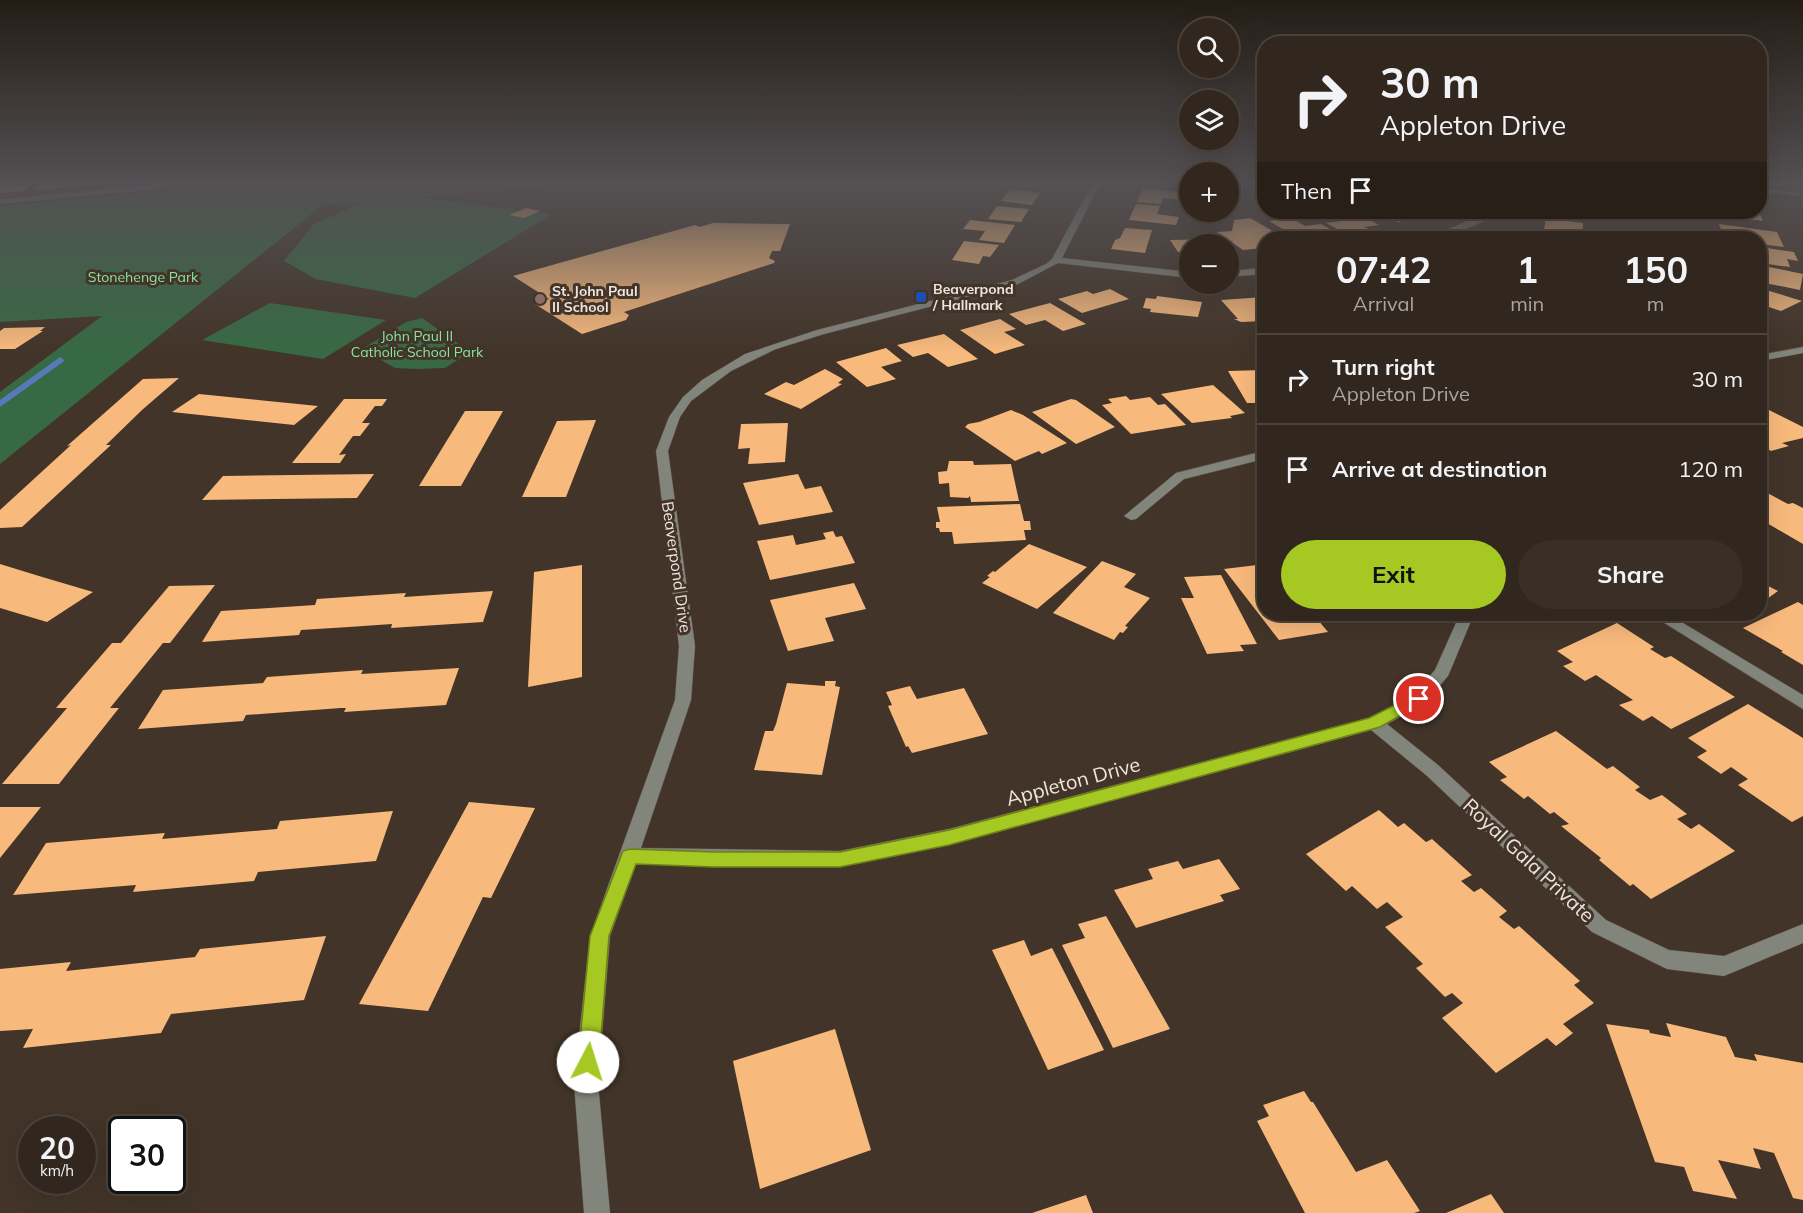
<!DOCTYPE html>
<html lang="en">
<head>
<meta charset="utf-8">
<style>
	:root { --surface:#32271e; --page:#3a2f27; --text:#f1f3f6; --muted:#a8a5a4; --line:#4d443c; --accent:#a6c822 }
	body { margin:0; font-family:Mulish,sans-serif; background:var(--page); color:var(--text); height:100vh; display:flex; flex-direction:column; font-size:22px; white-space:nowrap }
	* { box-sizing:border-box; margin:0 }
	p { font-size:20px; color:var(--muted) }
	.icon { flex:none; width:33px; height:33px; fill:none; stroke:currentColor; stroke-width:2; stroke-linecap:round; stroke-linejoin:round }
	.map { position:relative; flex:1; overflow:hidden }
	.drawer { position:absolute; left:1257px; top:231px; width:510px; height:390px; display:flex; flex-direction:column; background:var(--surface); border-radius:24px; box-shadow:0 6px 24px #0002,0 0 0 2px var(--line) }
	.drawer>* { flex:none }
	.guide { position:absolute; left:1257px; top:36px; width:510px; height:183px; border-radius:24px; box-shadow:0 6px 24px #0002,0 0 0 2px var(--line); background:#32271e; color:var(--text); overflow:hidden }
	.controls { position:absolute; left:1179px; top:18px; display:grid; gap:12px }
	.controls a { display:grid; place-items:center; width:60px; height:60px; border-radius:50%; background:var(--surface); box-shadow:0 6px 24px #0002,0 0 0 2px var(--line); font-size:30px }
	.speed { position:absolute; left:18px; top:1116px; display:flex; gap:12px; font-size:30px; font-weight:700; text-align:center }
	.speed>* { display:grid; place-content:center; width:78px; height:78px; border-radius:50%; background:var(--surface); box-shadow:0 6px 24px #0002,0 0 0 2px var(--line); line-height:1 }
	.speed small { font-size:15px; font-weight:400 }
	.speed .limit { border:3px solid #111; border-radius:9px; background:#fff; color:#111 }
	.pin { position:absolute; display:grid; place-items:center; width:51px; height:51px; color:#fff; margin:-26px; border:3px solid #fff; border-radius:50%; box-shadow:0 2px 6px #0007 }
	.me { position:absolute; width:66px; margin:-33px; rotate:5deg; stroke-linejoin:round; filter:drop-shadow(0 0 4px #0008) }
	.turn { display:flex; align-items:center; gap:21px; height:126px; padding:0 24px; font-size:27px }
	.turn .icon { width:78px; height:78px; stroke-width:2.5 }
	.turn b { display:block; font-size:42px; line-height:51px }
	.then { display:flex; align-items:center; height:57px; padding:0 24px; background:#0003; gap:12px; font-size:22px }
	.eta { display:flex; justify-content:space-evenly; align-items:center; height:102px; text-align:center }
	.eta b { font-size:36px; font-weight:700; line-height:42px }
	.cta { display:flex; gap:12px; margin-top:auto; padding:12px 24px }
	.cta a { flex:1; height:69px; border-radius:36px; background:var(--accent); color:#111; font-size:24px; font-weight:700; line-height:69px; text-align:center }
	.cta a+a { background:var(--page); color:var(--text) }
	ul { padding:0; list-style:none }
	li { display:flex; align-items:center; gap:18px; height:90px; padding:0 24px; border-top:2px solid var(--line) }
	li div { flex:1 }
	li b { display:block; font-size:22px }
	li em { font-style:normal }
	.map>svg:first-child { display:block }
	.green { fill:#376a44 }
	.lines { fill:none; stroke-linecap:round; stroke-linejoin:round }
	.stream { fill:#5879b9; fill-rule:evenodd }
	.building { fill:#f8b97c }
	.minor-casing { stroke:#5e5045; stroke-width:1 }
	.minor { fill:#82857c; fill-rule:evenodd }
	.route { fill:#a6c822; stroke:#6c8216; stroke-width:1.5 }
	.transit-dot { fill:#1a4fb4; stroke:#423428; stroke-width:2 }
	.education-dot { fill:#8d6e63; stroke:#423428; stroke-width:2 }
	.labels { text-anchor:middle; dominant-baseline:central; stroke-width:6; stroke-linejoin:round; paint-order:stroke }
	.far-park-label { font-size:14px; fill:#87e79e; stroke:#423428 }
	.far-poi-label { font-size:14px; font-weight:bold; fill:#eee5dd; stroke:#423428; text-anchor:start }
	.street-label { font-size:16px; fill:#eee5dd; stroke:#423428 }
	.near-street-label { font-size:20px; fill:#eee5dd; stroke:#423428 }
</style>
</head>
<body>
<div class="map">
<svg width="1803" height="1213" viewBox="0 0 1803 1213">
	<rect width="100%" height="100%" fill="#423428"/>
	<g class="green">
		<path d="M 255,182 L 590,182 L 415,197 L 552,214 L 415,298 L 316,279 L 284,261 L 314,224 L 363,202 L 324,204 L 0,464 L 0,392 L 102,316 L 0,322 L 0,206 Z"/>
		<path d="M 270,303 L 386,320 L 323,359 L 202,340 Z"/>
		<path d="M 422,318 L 470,352 L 445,368 L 418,369 L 395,368 L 362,349 L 406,322 Z"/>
	</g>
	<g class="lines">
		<path class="stream" d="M 60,357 L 64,360 L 63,362 L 0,407 L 0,400 Z"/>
	</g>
	<g class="building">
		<path d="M 0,182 L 34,182 L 24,191 L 0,193 Z"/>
		<path d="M 41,182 L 111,182 L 111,184 L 33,190 Z"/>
		<path d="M 1005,182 L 1038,182 L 1033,188 L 1003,185 Z"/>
		<path d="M 1143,188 L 1188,193 L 1186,200 L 1163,198 L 1161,204 L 1137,202 Z"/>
		<path d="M 1010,189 L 1036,192 L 1040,193 L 1032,205 L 1001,201 Z"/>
		<path d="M 1136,204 L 1160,206 L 1157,214 L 1179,217 L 1176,225 L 1129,220 Z"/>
		<path d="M 997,206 L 1029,209 L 1021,222 L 988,219 Z"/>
		<path d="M 526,208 L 540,211 L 524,218 L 509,215 Z"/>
		<path d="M 1325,212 L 1354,212 L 1379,225 L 1364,227 L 1369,229 L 1343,232 L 1326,223 L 1342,221 Z"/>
		<path d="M 1370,212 L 1427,212 L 1399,222 Z"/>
		<path d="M 1553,212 L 1590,212 L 1590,216 L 1599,217 L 1599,220 L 1557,215 Z"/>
		<path d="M 1729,212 L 1759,212 L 1763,221 L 1731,217 Z"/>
		<path d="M 1250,218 L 1285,238 L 1264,238 L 1264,248 L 1243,250 L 1217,232 L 1232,231 L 1234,220 Z"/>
		<path d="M 1291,218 L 1305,226 L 1321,224 L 1337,233 L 1298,238 L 1269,221 Z"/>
		<path d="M 1546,218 L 1583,223 L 1582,236 L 1544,230 Z"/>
		<path d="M 970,220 L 1015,225 L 1004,243 L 979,240 L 985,231 L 963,229 Z"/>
		<path d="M 713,223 L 790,224 L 780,251 L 772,251 L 769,258 L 775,261 L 774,263 L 624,312 L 629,315 L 626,320 L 582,334 L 535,304 L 549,299 L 513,276 L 695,225 L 700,227 Z"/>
		<path d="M 1719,224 L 1777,232 L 1784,247 L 1760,244 L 1760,238 L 1751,238 L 1750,236 L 1722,232 Z"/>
		<path d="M 1125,228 L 1152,230 L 1145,253 L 1111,249 L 1115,240 L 1120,238 Z"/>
		<path d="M 1217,239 L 1222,244 L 1190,244 L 1190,251 L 1178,252 L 1170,240 Z"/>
		<path d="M 964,241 L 999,245 L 990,257 L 983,256 L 979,264 L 952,260 Z"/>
		<path d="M 1760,247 L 1794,252 L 1798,261 L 1787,259 L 1790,267 L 1760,263 Z"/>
		<path d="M 1769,267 L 1803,274 L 1800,290 L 1760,282 L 1760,272 L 1768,274 Z"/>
		<path d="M 1760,288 L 1802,301 L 1781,311 L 1760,304 Z"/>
		<path d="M 1110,289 L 1129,299 L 1082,313 L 1058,299 L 1087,291 L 1093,294 Z"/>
		<path d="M 1157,296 L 1202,302 L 1198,317 L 1150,312 L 1151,309 L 1143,308 L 1146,298 L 1156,299 Z"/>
		<path d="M 1264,297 L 1264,321 L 1241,322 L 1234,319 L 1238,319 L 1221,300 Z"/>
		<path d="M 1050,303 L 1086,324 L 1063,331 L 1045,320 L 1026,325 L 1009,314 Z"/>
		<path d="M 1000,319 L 1016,329 L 1004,332 L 1025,345 L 995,354 L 960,330 Z"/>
		<path d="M 45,327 L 40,331 L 43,331 L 15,349 L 0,349 L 0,331 L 4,328 Z"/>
		<path d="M 944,334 L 978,359 L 948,367 L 928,353 L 913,357 L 897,345 Z"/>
		<path d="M 886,348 L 902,361 L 881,367 L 896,379 L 867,387 L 836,362 Z"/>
		<path d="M 825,369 L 843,379 L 838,383 L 842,384 L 801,409 L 764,394 L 786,382 L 794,385 Z"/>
		<path d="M 1264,370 L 1264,412 L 1258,403 L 1247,403 L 1228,371 Z"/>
		<path d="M 179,378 L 142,410 L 106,445 L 111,445 L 22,527 L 0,528 L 0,510 L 71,445 L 67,446 L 143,379 Z"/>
		<path d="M 1213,385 L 1245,413 L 1230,416 L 1232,418 L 1192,423 L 1161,394 Z"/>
		<path d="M 199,394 L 258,400 L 318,406 L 294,425 L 172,412 Z"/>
		<path d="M 1126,396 L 1130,400 L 1150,397 L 1158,405 L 1165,404 L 1186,425 L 1131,434 L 1102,405 L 1112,403 L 1108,399 Z"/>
		<path d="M 344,399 L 387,399 L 382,406 L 375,406 L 362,423 L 370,423 L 360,436 L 353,436 L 339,455 L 346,454 L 340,463 L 292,463 Z"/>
		<path d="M 1071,399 L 1076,400 L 1115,427 L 1076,444 L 1032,412 Z"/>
		<path d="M 1011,410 L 1023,415 L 1067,443 L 1042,454 L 1039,451 L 1015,461 L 965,427 L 968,424 L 979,422 Z"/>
		<path d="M 1769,410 L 1803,427 L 1803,438 L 1782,443 L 1789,446 L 1771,451 L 1765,447 L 1760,449 L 1760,412 Z"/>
		<path d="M 465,411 L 503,411 L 461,486 L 419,486 Z"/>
		<path d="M 596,420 L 566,497 L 522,497 L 557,421 Z"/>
		<path d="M 788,423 L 785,462 L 748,464 L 750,448 L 738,449 L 741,424 Z"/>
		<path d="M 949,461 L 973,461 L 974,465 L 1011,464 L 1019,501 L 971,502 L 970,496 L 968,498 L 950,497 L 949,483 L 939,484 L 938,472 L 947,471 Z"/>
		<path d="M 374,474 L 357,498 L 202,500 L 223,476 Z"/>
		<path d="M 798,474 L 805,489 L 821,486 L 833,512 L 759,525 L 743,483 Z"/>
		<path d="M 1760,489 L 1788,504 L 1793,503 L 1803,508 L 1803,544 L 1760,519 Z"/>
		<path d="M 1020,504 L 1024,521 L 1030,521 L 1031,530 L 1024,530 L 1026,540 L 954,544 L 952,532 L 940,532 L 939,528 L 936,528 L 936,522 L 940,522 L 937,507 Z"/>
		<path d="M 833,531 L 836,537 L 842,536 L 855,563 L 770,580 L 757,541 L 793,535 L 796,545 L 826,539 L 823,533 Z"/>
		<path d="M 1029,544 L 1087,567 L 1037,609 L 982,583 L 990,577 L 987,576 L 993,571 L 995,572 Z"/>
		<path d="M 1102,561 L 1136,574 L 1124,587 L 1150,598 L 1125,626 L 1128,627 L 1123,633 L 1120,632 L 1114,640 L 1053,613 Z"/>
		<path d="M 0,564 L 39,576 L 93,592 L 47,622 L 0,608 Z"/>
		<path d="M 582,565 L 582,677 L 528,687 L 534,572 Z"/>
		<path d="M 1257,565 L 1264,573 L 1264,614 L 1313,614 L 1328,632 L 1279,640 L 1224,569 Z"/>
		<path d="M 1760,574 L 1767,578 L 1760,582 L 1778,591 L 1760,604 Z"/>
		<path d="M 1221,575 L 1257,644 L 1240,645 L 1244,651 L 1207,654 L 1181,598 L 1194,598 L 1184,577 Z"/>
		<path d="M 854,583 L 866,609 L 825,618 L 834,641 L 788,651 L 770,600 Z"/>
		<path d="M 215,585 L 170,643 L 163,643 L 110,708 L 119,708 L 59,784 L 2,784 L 67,708 L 56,708 L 112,643 L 121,643 L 169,586 Z"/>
		<path d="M 493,591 L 483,622 L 391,628 L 392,624 L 349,627 L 301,630 L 299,635 L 202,642 L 221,611 L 315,605 L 317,599 L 406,593 L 404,597 Z"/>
		<path d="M 1798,602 L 1803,605 L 1803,665 L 1781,652 L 1783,651 L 1743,628 Z"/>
		<path d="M 1717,614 L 1745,614 L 1733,622 Z"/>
		<path d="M 1617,623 L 1654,647 L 1650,649 L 1665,658 L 1671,656 L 1735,697 L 1671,729 L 1652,716 L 1643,721 L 1619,705 L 1633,700 L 1596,675 L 1585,681 L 1563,666 L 1573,662 L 1557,651 Z"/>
		<path d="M 459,668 L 446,705 L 344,712 L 346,708 L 341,708 L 246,715 L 243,721 L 138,729 L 163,690 L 263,683 L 267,677 L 363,670 L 361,674 Z"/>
		<path d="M 825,681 L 836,681 L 835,686 L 840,687 L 822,775 L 754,770 L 765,731 L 773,731 L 776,724 L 787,683 L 825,686 Z"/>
		<path d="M 910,686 L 917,699 L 964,688 L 988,734 L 912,753 L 908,746 L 906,747 L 888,706 L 892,705 L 886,692 Z"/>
		<path d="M 1748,704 L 1803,738 L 1803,816 L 1792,822 L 1738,785 L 1748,779 L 1731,767 L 1721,774 L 1697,757 L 1707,751 L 1688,738 Z"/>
		<path d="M 1556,731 L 1607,769 L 1613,766 L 1640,787 L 1635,790 L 1650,800 L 1662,795 L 1687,814 L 1677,819 L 1691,829 L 1699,824 L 1735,851 L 1651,899 L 1633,884 L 1630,886 L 1599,860 L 1601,858 L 1561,826 L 1569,824 L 1554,812 L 1550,814 L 1528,796 L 1524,799 L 1500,780 L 1507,777 L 1489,762 Z"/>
		<path d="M 469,802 L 535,808 L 491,898 L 483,897 L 428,1011 L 359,1004 Z"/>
		<path d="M 0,807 L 41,807 L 0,858 Z"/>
		<path d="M 1379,810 L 1398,827 L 1404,823 L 1426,842 L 1432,839 L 1472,875 L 1461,881 L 1474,892 L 1481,888 L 1507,911 L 1499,917 L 1514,929 L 1519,926 L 1580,981 L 1574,985 L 1594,1003 L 1563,1024 L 1573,1033 L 1556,1046 L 1547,1038 L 1496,1073 L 1442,1018 L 1463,1003 L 1452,993 L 1445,997 L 1416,968 L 1423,964 L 1385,927 L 1403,917 L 1387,902 L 1377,909 L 1352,886 L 1346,891 L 1306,854 Z"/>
		<path d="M 393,811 L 376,861 L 258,872 L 254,881 L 133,892 L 136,885 L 13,895 L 46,843 L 165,833 L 162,839 L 277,829 L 280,821 Z"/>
		<path d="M 1219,859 L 1240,889 L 1220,895 L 1224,901 L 1136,928 L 1114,890 L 1153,879 L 1148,869 L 1178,861 L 1183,869 Z"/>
		<path d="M 1106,916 L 1170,1029 L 1113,1048 L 1062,945 L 1085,938 L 1078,924 Z"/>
		<path d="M 326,936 L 304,1000 L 171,1014 L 161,1033 L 23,1048 L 33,1029 L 0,1031 L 0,969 L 71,962 L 66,971 L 195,957 L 200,949 Z"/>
		<path d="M 1024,940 L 1031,956 L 1052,948 L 1104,1050 L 1048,1070 L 992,950 Z"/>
		<path d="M 1666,1023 L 1726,1037 L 1735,1057 L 1757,1061 L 1754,1054 L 1803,1063 L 1803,1200 L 1793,1198 L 1774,1153 L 1753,1148 L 1761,1169 L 1718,1160 L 1737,1199 L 1693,1191 L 1684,1167 L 1655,1162 L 1606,1024 L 1649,1030 L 1650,1033 L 1671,1037 Z"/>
		<path d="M 835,1029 L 871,1150 L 760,1189 L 733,1061 Z"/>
		<path d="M 1304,1091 L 1311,1102 L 1313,1102 L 1356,1172 L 1387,1160 L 1420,1211 L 1414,1213 L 1305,1213 L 1257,1121 L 1269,1116 L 1263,1105 Z"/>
		<path d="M 1491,1194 L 1504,1213 L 1446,1213 Z"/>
		<path d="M 1086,1195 L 1093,1213 L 1032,1213 Z"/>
	</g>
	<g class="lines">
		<g class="minor-casing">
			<g id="minor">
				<path d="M 173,182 L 188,182 L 160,189 L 0,204 L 0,200 Z"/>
				<path d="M 1093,182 L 1101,182 L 1062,258 L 1190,272 L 1190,278 L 1058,263 L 1018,284 L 824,334 L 776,349 L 731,371 L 691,401 L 680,417 L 668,451 L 695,646 L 691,700 L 641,848 L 840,851 L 949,829 L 1369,718 L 1413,695 L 1435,670 L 1460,614 L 1474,614 L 1448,676 L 1425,703 L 1387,724 L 1438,765 L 1606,920 L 1669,950 L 1724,956 L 1803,924 L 1803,943 L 1724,976 L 1667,969 L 1592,932 L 1426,775 L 1371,730 L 949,845 L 840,867 L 636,864 L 610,936 L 598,1083 L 610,1213 L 584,1213 L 574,1083 L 590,936 L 675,700 L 679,646 L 656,451 L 669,417 L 683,397 L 702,380 L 745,354 L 817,330 L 1012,280 L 1046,264 L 1052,259 Z"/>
				<path d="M 1760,188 L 1800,193 L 1803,196 L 1760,192 Z"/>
				<path d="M 1487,212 L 1497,212 C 1479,226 1443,240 1420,238 L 1445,231 Z"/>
				<path d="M 1264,268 L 1264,274 L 1228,277 L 1228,271 Z"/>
				<path d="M 1803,347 L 1803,353 L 1760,361 L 1760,355 Z"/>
				<path d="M 1264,451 L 1264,459 L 1184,479 L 1136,519 L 1131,520 L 1124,516 L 1176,473 Z"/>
				<path d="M 1650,614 L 1668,614 L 1803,695 L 1803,709 Z"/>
			</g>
		</g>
		<use href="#minor" class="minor"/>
	</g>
	<linearGradient id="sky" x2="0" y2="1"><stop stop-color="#241d16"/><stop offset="0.52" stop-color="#545053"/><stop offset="1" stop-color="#545053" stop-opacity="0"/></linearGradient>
	<rect width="1803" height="352" fill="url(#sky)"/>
	<path class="route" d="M 1419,693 L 1424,695 L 1427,699 L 1424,702 L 1380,727 L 949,845 L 840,867 L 714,867 L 636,864 L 609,936 L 599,1062 L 596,1069 L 588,1072 L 581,1069 L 578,1062 L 590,936 L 623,851 L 630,849 L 714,852 L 840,852 L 949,830 L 1369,718 Z"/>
	<rect class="transit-dot" x="915" y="291" width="12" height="12" rx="3"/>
	<circle class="education-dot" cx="540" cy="299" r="6"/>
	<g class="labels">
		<g class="far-park-label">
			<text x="143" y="277">Stonehenge Park</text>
			<text x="417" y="336">John Paul II<tspan x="417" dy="16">Catholic School Park</tspan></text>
		</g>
		<g class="far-poi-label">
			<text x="933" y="289">Beaverpond<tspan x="933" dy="16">/ Hallmark</tspan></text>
			<text x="552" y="291">St. John Paul<tspan x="552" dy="16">II School</tspan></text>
		</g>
		<g class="street-label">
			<text transform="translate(677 567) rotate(82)">Beaverpond Drive</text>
		</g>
		<g class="near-street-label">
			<text transform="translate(1073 781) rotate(-15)">Appleton Drive</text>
			<text transform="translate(1529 860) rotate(43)">Royal Gala Private</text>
		</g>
	</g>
</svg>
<div class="controls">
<a><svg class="icon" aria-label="search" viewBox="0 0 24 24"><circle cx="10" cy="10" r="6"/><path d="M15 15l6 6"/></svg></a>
<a><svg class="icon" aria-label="layers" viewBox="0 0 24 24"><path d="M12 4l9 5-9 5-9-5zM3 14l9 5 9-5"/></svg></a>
<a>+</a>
<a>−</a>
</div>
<div class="speed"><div>20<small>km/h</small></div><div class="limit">30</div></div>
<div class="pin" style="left:1419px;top:699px;background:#d93025"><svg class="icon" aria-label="arrive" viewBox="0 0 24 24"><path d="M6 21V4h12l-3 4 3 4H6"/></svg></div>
<svg class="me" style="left:588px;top:1062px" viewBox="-20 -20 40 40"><circle r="19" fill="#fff"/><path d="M0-13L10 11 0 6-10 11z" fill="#a6c822"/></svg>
<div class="guide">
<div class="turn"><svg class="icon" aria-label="right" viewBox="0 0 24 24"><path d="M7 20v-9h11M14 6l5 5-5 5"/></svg><div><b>30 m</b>Appleton Drive</div></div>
<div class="then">Then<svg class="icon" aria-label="arrive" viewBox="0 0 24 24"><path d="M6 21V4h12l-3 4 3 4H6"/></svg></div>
</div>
<section class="drawer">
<div class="eta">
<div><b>07:42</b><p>Arrival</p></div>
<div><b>1</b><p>min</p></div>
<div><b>150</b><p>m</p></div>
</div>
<ul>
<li><svg class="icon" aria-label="right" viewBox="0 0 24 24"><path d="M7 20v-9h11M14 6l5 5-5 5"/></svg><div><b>Turn right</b><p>Appleton Drive</p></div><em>30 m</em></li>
<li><svg class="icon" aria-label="arrive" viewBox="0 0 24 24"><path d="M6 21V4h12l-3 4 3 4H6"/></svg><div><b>Arrive at destination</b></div><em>120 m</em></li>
</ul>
<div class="cta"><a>Exit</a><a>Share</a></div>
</section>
</div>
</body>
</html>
